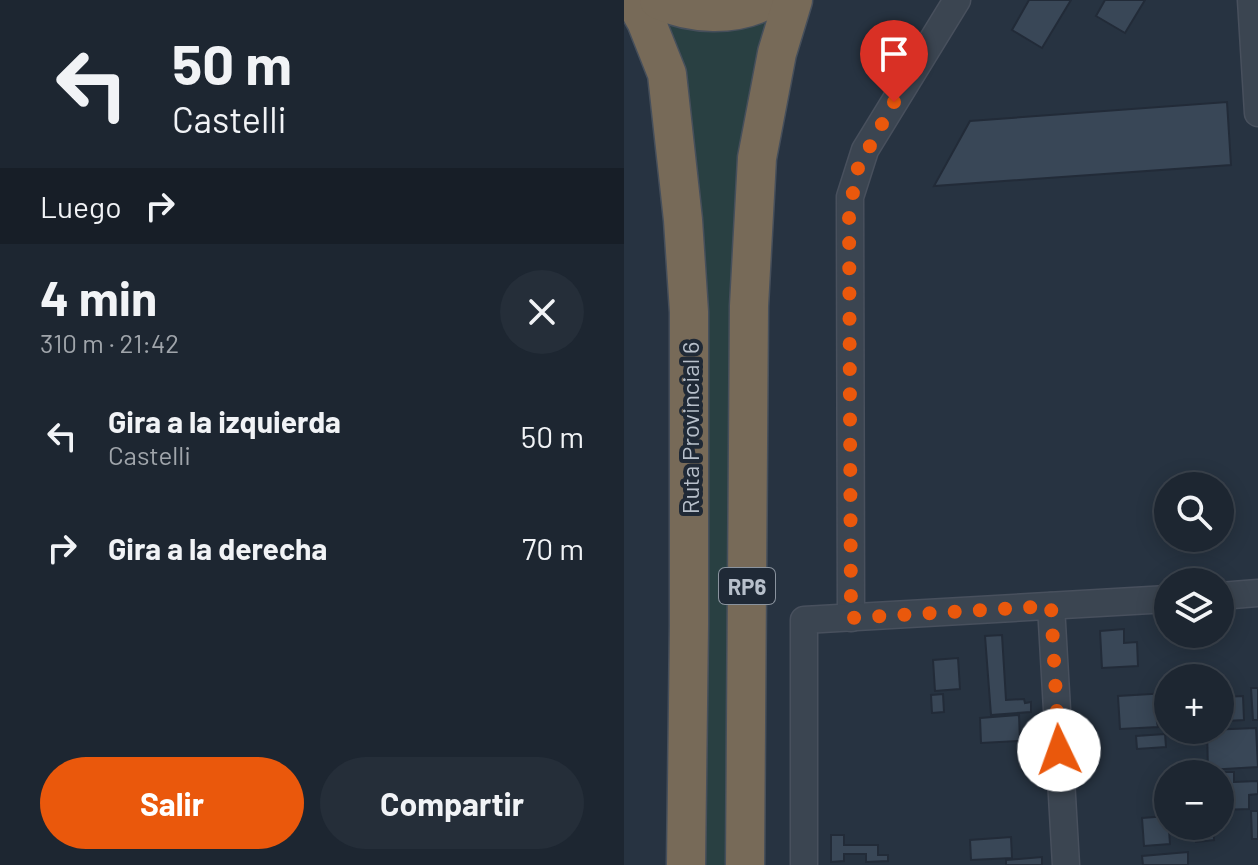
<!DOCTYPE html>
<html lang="es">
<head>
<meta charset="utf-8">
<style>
	:root { --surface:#1d2631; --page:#252e39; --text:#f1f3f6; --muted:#a0a5ab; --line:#3b434d; --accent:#ea580c }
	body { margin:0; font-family:Barlow,sans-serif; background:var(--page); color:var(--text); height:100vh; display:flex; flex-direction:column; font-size:30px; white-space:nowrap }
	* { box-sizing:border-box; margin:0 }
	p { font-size:26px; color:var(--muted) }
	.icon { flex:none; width:44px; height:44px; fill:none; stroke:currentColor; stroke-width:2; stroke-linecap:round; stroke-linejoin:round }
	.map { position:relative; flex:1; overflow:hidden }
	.panel { display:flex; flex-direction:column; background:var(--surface); width:624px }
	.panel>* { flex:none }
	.hud { background:#1d2631; color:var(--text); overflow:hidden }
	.controls { position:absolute; left:530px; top:472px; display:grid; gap:16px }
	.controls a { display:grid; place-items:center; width:80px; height:80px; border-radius:50%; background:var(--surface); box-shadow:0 4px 20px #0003,0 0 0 2px var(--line); font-size:40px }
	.pin { position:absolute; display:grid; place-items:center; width:68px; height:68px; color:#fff; margin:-82px -34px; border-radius:50% 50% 50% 0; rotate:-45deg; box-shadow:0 0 8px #0007 }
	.pin .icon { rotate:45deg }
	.me { position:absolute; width:88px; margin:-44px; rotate:357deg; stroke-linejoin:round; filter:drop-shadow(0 0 6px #0008) }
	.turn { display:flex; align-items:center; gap:28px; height:168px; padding:0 40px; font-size:36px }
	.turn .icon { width:104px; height:104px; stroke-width:2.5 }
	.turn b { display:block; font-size:56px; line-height:68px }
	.then { display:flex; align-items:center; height:76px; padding:0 40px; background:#0003; gap:16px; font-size:30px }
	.round { display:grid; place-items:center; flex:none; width:84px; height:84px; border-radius:42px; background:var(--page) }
	.head { display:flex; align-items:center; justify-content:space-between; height:136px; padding:0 40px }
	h1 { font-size:48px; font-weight:700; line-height:60px }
	.action { display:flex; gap:16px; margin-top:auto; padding:16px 40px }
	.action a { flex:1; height:92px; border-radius:48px; background:var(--accent); color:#fff; font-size:32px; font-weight:700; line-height:92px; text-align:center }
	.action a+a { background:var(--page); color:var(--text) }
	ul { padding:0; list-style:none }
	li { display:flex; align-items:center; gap:24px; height:112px; padding:0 40px }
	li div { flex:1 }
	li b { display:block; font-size:30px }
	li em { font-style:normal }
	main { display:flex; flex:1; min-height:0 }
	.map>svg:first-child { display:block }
	.green { fill:#294042 }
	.building { fill:#394757; stroke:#222b38; stroke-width:2 }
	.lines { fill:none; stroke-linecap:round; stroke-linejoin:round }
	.minor-casing { stroke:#48505d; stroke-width:29 }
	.highway-casing { stroke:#464f5b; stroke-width:41 }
	.minor { stroke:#3b4551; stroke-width:26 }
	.highway { stroke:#776a58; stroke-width:38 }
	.route { stroke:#ea580c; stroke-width:14; stroke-dasharray:0 25.2 }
	.labels { text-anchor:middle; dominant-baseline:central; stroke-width:8; stroke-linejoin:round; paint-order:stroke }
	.shield { fill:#1f2936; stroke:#8a939e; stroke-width:2 }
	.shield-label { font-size:22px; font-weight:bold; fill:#b8c0cb }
	.street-label { font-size:24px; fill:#b8c0cb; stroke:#1f2936 }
</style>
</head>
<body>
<main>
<section class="panel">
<div class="hud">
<div class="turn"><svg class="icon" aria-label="left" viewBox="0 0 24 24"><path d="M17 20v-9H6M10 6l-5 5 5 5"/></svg><div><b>50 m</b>Castelli</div></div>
<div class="then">Luego<svg class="icon" aria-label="right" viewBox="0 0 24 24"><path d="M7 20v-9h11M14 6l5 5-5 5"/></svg></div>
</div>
<div class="head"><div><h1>4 min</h1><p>310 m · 21:42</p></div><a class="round"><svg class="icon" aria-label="close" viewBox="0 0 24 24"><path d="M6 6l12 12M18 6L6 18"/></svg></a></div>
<ul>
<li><svg class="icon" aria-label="left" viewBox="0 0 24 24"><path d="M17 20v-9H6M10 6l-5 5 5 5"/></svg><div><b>Gira a la izquierda</b><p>Castelli</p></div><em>50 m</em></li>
<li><svg class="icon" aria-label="right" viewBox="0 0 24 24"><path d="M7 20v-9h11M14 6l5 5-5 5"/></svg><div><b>Gira a la derecha</b></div><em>70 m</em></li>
</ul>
<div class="action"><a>Salir</a><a>Compartir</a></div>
</section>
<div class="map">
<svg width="634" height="865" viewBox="0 0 634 865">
	<rect width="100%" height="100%" fill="#273341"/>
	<path class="green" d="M 149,8 L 108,865 L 68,865 L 38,11 Z"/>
	<g class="building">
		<path d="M 405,0 L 447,0 L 418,48 L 388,30 Z"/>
		<path d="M 481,0 L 521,0 L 501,33 L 472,16 Z"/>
		<path d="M 603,102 L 607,165 L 310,186 L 346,121 Z"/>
		<path d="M 500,629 L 500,643 L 513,642 L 514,666 L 478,668 L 476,631 Z"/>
		<path d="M 378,635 L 382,700 L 400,699 L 401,703 L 407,702 L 407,712 L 367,715 L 361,636 Z"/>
		<path d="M 334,658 L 336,689 L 311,691 L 309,660 Z"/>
		<path d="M 627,688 L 634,688 L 634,720 L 629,720 Z"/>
		<path d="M 544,693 L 544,721 L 533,722 L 534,727 L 496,729 L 494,696 Z"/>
		<path d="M 319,694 L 320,712 L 308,713 L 307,695 Z"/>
		<path d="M 619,696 L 620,720 L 602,721 L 600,697 Z"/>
		<path d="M 395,715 L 396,741 L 357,743 L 356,718 Z"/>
		<path d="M 632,728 L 634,767 L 584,770 L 583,730 Z"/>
		<path d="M 541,734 L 542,747 L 513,749 L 512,736 Z"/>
		<path d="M 598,772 L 610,772 L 610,782 L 634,781 L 634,794 L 625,795 L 625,809 L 596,810 L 596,796 L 599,796 Z"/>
		<path d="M 627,811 L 634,811 L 634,839 L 628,839 Z"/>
		<path d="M 544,816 L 546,844 L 520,846 L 518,818 Z"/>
		<path d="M 571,826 L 589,826 L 590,840 L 572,842 Z"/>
		<path d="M 207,835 L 220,835 L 220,845 L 254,845 L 254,855 L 264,855 L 264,861 L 242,862 L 242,854 L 220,854 L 220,861 L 207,862 Z"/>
		<path d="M 387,837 L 388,858 L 347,860 L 346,840 Z"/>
		<path d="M 564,852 L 564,865 L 519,865 L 518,856 Z"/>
		<path d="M 418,857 L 418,865 L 382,865 L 382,860 Z"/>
	</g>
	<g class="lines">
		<g class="minor-casing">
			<g id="minor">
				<path d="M 627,0 L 634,113"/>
				<path d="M 596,596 L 634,593"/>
				<path d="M 427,606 L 442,865"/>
				<path d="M 227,618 L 226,197 L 241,150 L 333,0"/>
				<path d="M 180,865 L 180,620 L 544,599"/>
			</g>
		</g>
		<g class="highway-casing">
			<g id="highway">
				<path d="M 10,0 L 22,21 L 43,74 L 59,220 L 65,312 L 65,625 L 62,865"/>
				<path d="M 35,0 C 68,15 110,17 142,0"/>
				<path d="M 121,865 L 125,306 L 133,158 L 153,53 L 169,0"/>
			</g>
		</g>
		<use href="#minor" class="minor"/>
		<use href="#highway" class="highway"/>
	</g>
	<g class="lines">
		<path class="route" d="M 270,102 L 234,168 L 225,212 L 227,618 L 427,606 L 435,750"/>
	</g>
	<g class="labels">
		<rect class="shield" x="95" y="568" width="56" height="36" rx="6"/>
		<g class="shield-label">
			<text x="123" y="586">RP6</text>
		</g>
		<g class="street-label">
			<text transform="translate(65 428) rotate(-90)">Ruta Provincial 6</text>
		</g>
	</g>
</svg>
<div class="controls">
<a><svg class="icon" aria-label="search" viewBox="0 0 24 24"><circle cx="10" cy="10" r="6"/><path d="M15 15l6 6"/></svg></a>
<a><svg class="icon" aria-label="layers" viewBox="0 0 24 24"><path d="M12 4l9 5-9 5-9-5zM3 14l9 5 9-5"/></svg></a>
<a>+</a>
<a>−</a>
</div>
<div class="pin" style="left:270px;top:102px;background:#d93025"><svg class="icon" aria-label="arrive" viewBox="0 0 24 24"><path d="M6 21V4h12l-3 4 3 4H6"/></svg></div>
<svg class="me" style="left:435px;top:750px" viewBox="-20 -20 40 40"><circle r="19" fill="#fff"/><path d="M0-13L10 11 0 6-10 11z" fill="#ea580c"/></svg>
</div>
</main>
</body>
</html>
